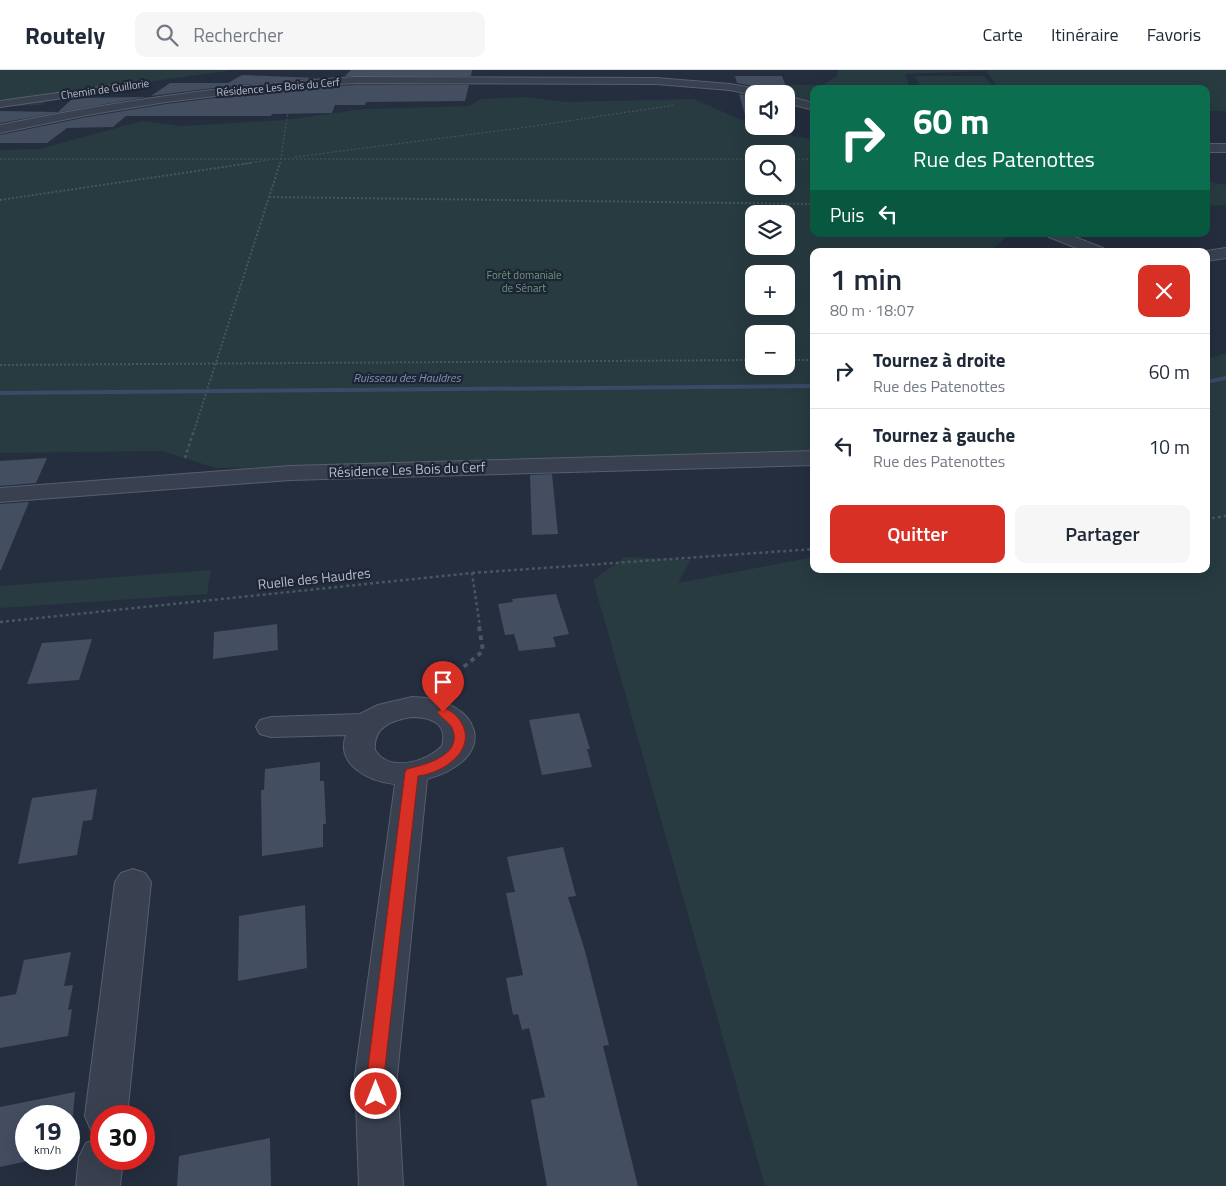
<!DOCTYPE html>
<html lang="fr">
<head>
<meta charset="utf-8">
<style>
	:root { --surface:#fff; --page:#f6f6f7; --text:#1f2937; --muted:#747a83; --line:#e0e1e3; --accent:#d93025 }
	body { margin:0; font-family:"Titillium Web",sans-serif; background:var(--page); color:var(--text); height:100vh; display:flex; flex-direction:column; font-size:19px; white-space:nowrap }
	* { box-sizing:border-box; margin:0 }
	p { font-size:16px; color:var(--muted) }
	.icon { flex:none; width:28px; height:28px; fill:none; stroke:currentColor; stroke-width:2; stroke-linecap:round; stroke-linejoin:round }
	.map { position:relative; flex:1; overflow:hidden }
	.sheet { position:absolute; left:810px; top:178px; width:400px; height:325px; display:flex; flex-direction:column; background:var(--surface); border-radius:10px; box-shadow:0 5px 20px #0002 }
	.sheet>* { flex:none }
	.hud { position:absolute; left:810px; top:15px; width:400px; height:152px; border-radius:10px; box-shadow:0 5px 20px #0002; background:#0b6e4f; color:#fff; overflow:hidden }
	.buttons { position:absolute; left:745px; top:15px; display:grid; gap:10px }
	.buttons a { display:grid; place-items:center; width:50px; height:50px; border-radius:10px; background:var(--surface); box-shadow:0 5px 20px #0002; font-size:25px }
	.speed { position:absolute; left:15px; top:1035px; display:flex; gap:10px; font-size:25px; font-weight:700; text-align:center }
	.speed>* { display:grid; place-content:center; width:65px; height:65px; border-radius:50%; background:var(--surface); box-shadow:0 5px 20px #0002; line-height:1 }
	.speed small { font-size:12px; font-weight:400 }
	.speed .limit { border:8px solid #d22; background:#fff; color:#111 }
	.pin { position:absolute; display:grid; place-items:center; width:42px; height:42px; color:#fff; margin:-51px -21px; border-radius:50% 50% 50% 0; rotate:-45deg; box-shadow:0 0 5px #0007 }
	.pin .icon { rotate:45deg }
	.me { position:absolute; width:55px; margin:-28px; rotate:0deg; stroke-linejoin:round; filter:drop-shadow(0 0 4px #0008) }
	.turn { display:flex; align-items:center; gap:18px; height:105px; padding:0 20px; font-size:22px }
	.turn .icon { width:65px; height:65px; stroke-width:2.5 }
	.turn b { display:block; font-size:35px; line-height:42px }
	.then { display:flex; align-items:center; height:48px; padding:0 20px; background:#0003; gap:10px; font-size:19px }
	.round { display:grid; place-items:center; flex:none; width:52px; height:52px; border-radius:10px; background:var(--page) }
	.overview { display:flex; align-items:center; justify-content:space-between; height:85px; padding:0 20px }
	h1 { font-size:30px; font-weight:600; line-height:38px }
	.cta { display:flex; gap:10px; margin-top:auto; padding:10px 20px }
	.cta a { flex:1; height:58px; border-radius:10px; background:var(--accent); color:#fff; font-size:20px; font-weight:600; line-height:58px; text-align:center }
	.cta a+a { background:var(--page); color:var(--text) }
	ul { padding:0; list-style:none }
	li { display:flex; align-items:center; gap:15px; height:75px; padding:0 20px; border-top:1px solid var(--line) }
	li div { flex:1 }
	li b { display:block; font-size:19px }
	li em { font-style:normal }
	header { display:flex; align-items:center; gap:30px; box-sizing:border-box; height:70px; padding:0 25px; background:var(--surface); border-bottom:1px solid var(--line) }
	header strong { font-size:24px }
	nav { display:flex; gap:28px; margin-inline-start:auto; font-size:18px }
	.search { width:350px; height:45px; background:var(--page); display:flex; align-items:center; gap:12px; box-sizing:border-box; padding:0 18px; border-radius:10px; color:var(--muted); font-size:19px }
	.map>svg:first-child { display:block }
	.green { fill:#273b40; fill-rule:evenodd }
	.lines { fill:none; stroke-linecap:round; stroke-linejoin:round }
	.stream { fill:#3b4a68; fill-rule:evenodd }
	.building { fill:#444e61 }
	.minor-casing { stroke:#575e6d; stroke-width:2 }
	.path-far3 { stroke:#45585d; stroke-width:1; stroke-dasharray:2 2; stroke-linecap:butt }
	.path-far2 { stroke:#45585d; stroke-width:2; stroke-dasharray:2 2; stroke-linecap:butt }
	.path-far1 { stroke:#45585d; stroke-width:2.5; stroke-dasharray:3 3; stroke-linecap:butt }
	.path { stroke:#45585d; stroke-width:4; stroke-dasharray:4.5 4.5; stroke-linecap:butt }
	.minor { fill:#39404f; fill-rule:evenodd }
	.route { fill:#d93025; stroke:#8d1f18 }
	.labels { text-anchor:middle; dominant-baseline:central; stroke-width:4.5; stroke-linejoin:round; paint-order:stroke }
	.far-street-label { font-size:11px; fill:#b6bcca; stroke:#1e2534 }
	.far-park-label { font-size:11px; fill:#6d9a7b; stroke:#1e2534 }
	.far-water-label { font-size:12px; font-style:italic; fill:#7d8fb1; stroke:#1e2534 }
	.street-label { font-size:14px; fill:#b6bcca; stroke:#1e2534 }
</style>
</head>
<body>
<header>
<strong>Routely</strong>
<div class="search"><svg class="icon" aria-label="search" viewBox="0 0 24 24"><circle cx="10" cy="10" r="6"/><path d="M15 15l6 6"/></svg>Rechercher</div>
<nav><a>Carte</a><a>Itinéraire</a><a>Favoris</a></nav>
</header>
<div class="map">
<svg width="1226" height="1116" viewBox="0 0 1226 1116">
	<rect width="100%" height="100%" fill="#252e3f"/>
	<g class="green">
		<path d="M 0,0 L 233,0 L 134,14 L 124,18 L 55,25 L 42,35 L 0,37 Z"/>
		<path d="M 838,0 L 1226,0 L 1226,41 L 1206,41 L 1206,19 L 999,19 L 986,1 L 905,4 L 911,19 L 814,19 L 814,30 L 799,31 L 786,26 L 786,24 L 779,24 L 755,15 L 823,15 L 837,6 Z"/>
		<path d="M 914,6 L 984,6 L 996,19 L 923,19 Z"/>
		<path d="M 475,10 L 464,17 L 249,22 L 258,19 L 324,15 L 377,16 L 406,12 Z"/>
		<path d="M 526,27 L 567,32 L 693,29 L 765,60 L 814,70 L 814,164 L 1010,164 L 990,181 L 814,181 L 814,392 L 216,398 L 162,381 L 0,383 L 0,80 L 39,79 L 142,51 L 181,56 L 285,50 L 363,39 L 469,36 L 481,29 ZM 754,84 L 786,84 L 786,116 L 754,116 ZM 754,144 L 786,144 L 786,176 L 754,176 ZM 754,204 L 786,204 L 786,236 L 754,236 ZM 754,264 L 786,264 L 786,296 L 754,296 Z"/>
		<path d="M 1206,111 L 1226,115 L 1226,135 L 1206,136 Z"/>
		<path d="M 1226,283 L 1226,1116 L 765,1116 L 593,510 L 625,487 L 690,490 L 678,513 L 814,487 L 814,499 L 1206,499 L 1206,289 Z"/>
		<path d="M 211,500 L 207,524 L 0,538 L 0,516 Z"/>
	</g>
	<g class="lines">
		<g class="stream">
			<path d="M 1226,306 L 1226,310 L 1206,314 L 1206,310 Z"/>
			<path d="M 814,314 L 814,318 L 0,325 L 0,321 Z"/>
		</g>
	</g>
	<g class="building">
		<path d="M 351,0 L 472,0 L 471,6 L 345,6 Z"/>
		<path d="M 242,5 L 317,8 L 221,17 L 151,26 L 170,13 L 228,13 Z"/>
		<path d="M 735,6 L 782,6 L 789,25 L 775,24 L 768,19 L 737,13 Z"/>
		<path d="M 355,15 L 469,15 L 465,31 L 366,32 L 365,35 L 335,35 L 332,43 L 272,44 L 271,46 L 126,46 L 113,57 L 67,58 L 47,73 L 0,73 L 0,65 L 87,47 L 166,34 L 289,19 Z"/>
		<path d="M 739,24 L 754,27 L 754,45 L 745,45 Z"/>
		<path d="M 147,27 L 88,37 L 0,53 L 0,41 L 58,42 L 73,28 Z"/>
		<path d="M 47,388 L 36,413 L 0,416 L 0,391 Z"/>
		<path d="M 552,404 L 558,464 L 532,465 L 530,405 Z"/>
		<path d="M 29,432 L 1,500 L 0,500 L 0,434 Z"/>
		<path d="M 556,524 L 569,564 L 553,567 L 556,577 L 519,581 L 514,564 L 505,565 L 498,534 L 513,532 L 512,529 Z"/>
		<path d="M 277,554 L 278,580 L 213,589 L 214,562 Z"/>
		<path d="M 92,569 L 79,610 L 27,614 L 42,573 Z"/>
		<path d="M 579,643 L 590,679 L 587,679 L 592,697 L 542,705 L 529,650 Z"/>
		<path d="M 320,692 L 320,711 L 324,711 L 326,754 L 323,754 L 323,777 L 262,786 L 261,720 L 264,720 L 265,699 Z"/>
		<path d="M 97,719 L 92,750 L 83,751 L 77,785 L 18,794 L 32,728 Z"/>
		<path d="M 563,777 L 576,826 L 568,827 L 585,881 L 609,975 L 603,976 L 638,1116 L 547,1116 L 531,1030 L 545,1027 L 529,958 L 522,960 L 518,944 L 513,945 L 506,908 L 523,905 L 506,823 L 515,822 L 507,787 Z"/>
		<path d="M 305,835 L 307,898 L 238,911 L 239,846 Z"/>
		<path d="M 71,882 L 64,916 L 73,915 L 68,940 L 72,939 L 68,966 L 0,978 L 0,927 L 16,924 L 24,890 Z"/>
		<path d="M 75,1022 L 70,1081 L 69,1046 L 26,1046 L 26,1089 L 37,1089 L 0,1097 L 0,1037 Z"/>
		<path d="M 270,1068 L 271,1116 L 177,1116 L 179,1086 Z"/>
	</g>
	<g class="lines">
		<g class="minor-casing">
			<g id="minor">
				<path d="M 355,7 L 656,8 L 730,14 L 768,21 L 773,24 L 754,25 L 730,20 L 656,14 L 355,13 L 289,17 L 166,32 L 87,45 L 0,63 L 0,55 C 117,31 235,14 355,7 Z"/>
				<path d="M 115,15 L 120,18 L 119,20 L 0,37 L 0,31 Z"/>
				<path d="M 786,26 L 814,33 L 814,40 L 786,33 Z"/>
				<rect x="1206" y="74" width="20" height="8"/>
				<path d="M 1046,164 L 1067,164 L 1103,178 L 1105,181 L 1084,181 L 1049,167 Z"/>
				<path d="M 1226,178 L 1226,188 L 1206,191 L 1206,181 Z"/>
				<path d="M 814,381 L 814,395 L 290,410 L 0,432 L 0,418 L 290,396 Z"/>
				<path d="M 412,627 C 482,628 502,688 427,709 L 397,1006 L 403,1116 L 359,1116 L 355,1006 L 395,714 C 370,712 335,695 346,665 L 271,667 L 260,664 L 256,657 L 260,650 L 271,647 L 360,644 L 378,635 ZM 412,647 C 432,647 448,654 442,676 C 427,692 389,703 375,680 C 373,657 392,650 412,647 Z"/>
				<path d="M 133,799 L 145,803 L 151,812 L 127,1046 L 101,1046 L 101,1063 L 91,1060 L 85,1046 L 115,812 L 121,803 Z"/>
				<path d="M 101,1067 L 101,1089 L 123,1089 L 120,1116 L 76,1116 L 79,1087 L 86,1073 Z"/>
			</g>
		</g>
		<g class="path-far3">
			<path d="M 295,87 L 521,58 L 675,35"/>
			<path d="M 0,89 L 754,89"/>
			<path d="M 786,89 L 814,89"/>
			<path d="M 243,94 L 269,90"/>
			<path d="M 280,94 L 289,35"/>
		</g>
		<g class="path-far2">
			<path d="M 269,127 L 814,134"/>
			<path d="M 0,130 L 251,93"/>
			<path d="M 786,290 L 814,290"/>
			<path d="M 0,295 L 754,290"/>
			<path d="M 193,364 L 280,93"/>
		</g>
		<g class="path-far1">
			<path d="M 185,388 L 193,363"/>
			<path d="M 1206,449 L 1226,446"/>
			<path d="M 472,503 L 814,479"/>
			<path d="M 0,552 L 472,503 L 480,557"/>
		</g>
		<path class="path" d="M 443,614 L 483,581 L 479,556"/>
		<use href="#minor" class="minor"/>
	</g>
	<path class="route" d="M 443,638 C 451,640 457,646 461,652 C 478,680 443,703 418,706 L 384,1006 L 385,1024 L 383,1030 L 376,1032 L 370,1030 L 368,1024 L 367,1006 L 405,702 L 407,699 C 424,695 462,686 453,660 C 450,652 442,649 437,642 Z"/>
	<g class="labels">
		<g class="far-street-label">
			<text transform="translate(278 17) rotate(-5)">Résidence Les Bois du Cerf</text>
			<text transform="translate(105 19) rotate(-8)">Chemin de Guillorie</text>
		</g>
		<g class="far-park-label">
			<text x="524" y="205">Forêt domaniale<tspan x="524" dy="13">de Sénart</tspan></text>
		</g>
		<g class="far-water-label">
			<text x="407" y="307">Ruisseau des Hauldres</text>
		</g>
		<g class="street-label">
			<text transform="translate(407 399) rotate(-2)">Résidence Les Bois du Cerf</text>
			<text transform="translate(314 508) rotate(-6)">Ruelle des Haudres</text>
		</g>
	</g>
</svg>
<div class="buttons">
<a><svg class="icon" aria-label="sound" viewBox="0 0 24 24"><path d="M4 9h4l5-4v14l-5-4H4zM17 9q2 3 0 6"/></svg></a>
<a><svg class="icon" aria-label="search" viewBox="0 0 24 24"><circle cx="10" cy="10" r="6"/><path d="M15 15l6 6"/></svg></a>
<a><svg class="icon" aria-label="layers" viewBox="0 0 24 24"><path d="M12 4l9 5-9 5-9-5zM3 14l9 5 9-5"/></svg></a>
<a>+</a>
<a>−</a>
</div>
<div class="speed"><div>19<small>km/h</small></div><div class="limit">30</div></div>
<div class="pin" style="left:443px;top:642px;background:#d93025"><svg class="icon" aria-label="arrive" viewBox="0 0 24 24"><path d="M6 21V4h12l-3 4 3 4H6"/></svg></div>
<svg class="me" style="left:376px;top:1024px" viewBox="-20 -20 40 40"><circle r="17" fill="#d93025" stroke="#fff" stroke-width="3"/><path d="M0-11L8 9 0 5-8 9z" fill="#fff"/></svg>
<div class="hud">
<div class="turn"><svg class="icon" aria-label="right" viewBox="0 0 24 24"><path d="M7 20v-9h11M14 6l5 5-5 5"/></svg><div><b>60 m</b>Rue des Patenottes</div></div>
<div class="then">Puis<svg class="icon" aria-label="left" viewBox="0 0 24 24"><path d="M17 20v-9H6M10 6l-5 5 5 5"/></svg></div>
</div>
<section class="sheet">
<div class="overview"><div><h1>1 min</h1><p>80 m · 18:07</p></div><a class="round" style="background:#d93025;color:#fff"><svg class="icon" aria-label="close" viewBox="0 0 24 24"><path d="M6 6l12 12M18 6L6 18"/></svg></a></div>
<ul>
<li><svg class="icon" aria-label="right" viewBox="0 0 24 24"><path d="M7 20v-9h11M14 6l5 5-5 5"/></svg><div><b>Tournez à droite</b><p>Rue des Patenottes</p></div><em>60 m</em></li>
<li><svg class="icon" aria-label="left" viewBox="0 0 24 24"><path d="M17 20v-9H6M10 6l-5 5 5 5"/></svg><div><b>Tournez à gauche</b><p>Rue des Patenottes</p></div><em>10 m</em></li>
</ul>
<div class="cta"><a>Quitter</a><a>Partager</a></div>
</section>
</div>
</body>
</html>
